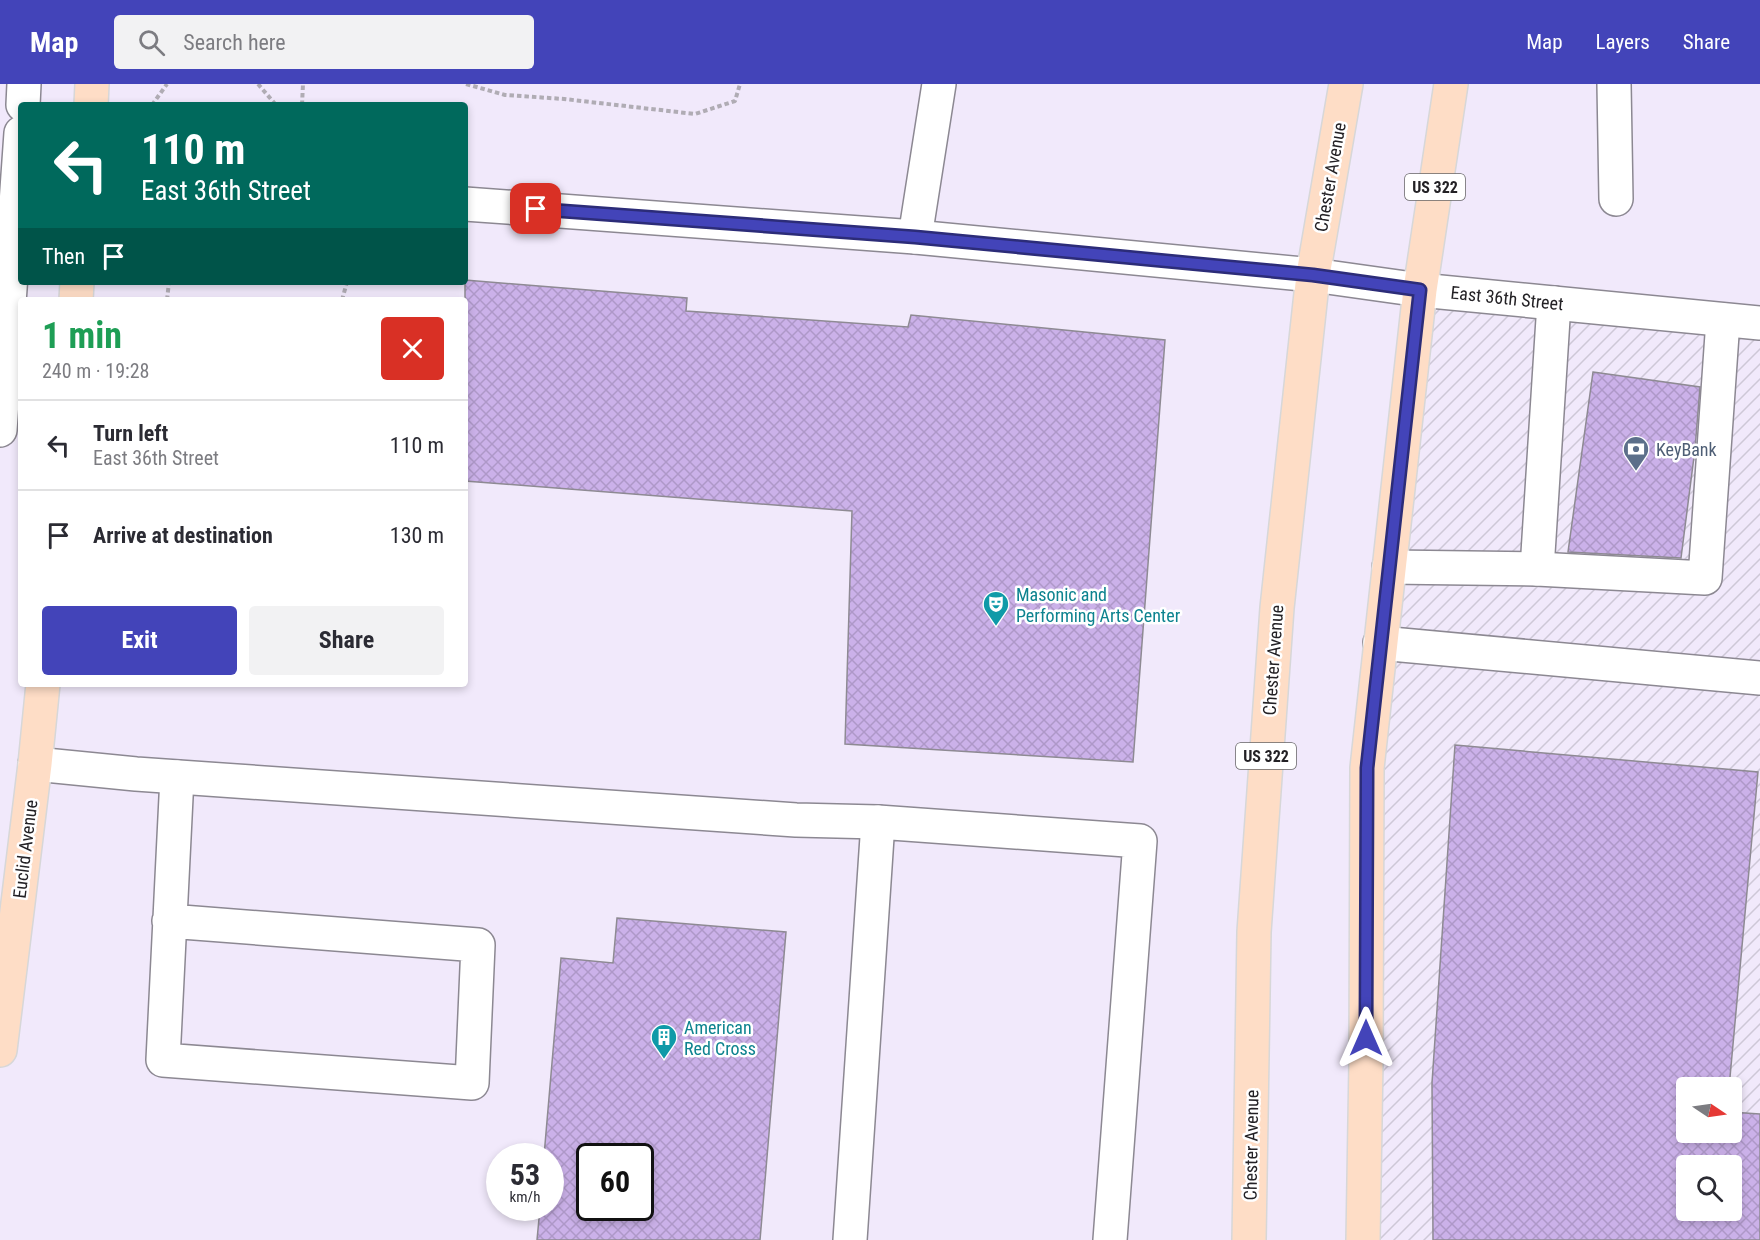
<!DOCTYPE html>
<html lang="en">
<head>
<meta charset="utf-8">
<style>
	:root { --surface:#fff; --page:#f2f2f3; --text:#2b2b33; --muted:#7c7c81; --line:#e1e1e2; --accent:#4344b9 }
	body { margin:0; font-family:"Roboto Condensed",sans-serif; background:var(--page); color:var(--text); height:100vh; display:flex; flex-direction:column; font-size:22px; white-space:nowrap }
	* { box-sizing:border-box; margin:0 }
	p { font-size:20px; color:var(--muted) }
	.icon { flex:none; width:33px; height:33px; fill:none; stroke:currentColor; stroke-width:2; stroke-linecap:round; stroke-linejoin:round }
	.map { position:relative; flex:1; overflow:hidden }
	.sheet { position:absolute; left:18px; top:213px; width:450px; height:390px; display:flex; flex-direction:column; background:var(--surface); border-radius:6px; box-shadow:0 3px 9px #0003 }
	.sheet>* { flex:none }
	.hud { position:absolute; left:18px; top:18px; width:450px; height:183px; border-radius:6px; box-shadow:0 3px 9px #0003; background:#00695c; color:#fff; overflow:hidden }
	.needle { width:39px; rotate:103deg }
	.fabs { position:absolute; left:1676px; top:993px; display:grid; gap:12px }
	.fabs a { display:grid; place-items:center; width:66px; height:66px; border-radius:6px; background:var(--surface); box-shadow:0 3px 9px #0003; font-size:30px }
	.speed { position:absolute; left:486px; top:1059px; display:flex; gap:12px; font-size:30px; font-weight:700; text-align:center }
	.speed>* { display:grid; place-content:center; width:78px; height:78px; border-radius:50%; background:var(--surface); box-shadow:0 3px 9px #0003; line-height:1 }
	.speed small { font-size:15px; font-weight:400 }
	.speed .limit { border:3px solid #111; border-radius:9px; background:#fff; color:#111 }
	.pin { position:absolute; display:grid; place-items:center; width:51px; height:51px; color:#fff; margin:-26px; border-radius:12px; box-shadow:0 3px 9px #0006 }
	.me { position:absolute; width:66px; margin:-33px; rotate:0deg; stroke-linejoin:round; filter:drop-shadow(0 0 4px #0008) }
	.turn { display:flex; align-items:center; gap:21px; height:126px; padding:0 24px; font-size:27px }
	.turn .icon { width:78px; height:78px; stroke-width:2.5 }
	.turn b { display:block; font-size:42px; line-height:51px }
	.then { display:flex; align-items:center; height:57px; padding:0 24px; background:#0003; gap:12px; font-size:22px }
	.round { display:grid; place-items:center; flex:none; width:63px; height:63px; border-radius:6px; background:var(--page) }
	.head { display:flex; align-items:center; justify-content:space-between; height:102px; padding:0 24px }
	h1 { font-size:36px; font-weight:700; line-height:45px; color:#1e9e55 }
	.cta { display:flex; gap:12px; margin-top:auto; padding:12px 24px }
	.cta a { flex:1; height:69px; border-radius:6px; background:var(--accent); color:#fff; font-size:24px; font-weight:700; line-height:69px; text-align:center }
	.cta a+a { background:var(--page); color:var(--text) }
	ul { padding:0; list-style:none }
	li { display:flex; align-items:center; gap:18px; height:90px; padding:0 24px; border-top:2px solid var(--line) }
	li div { flex:1 }
	li b { display:block; font-size:22px }
	li em { font-style:normal }
	header { display:flex; align-items:center; gap:36px; box-sizing:border-box; height:84px; padding:0 30px; background:var(--accent); color:#fff }
	header strong { font-size:28px }
	nav { display:flex; gap:33px; margin-inline-start:auto; font-size:21px }
	.search { width:420px; height:54px; background:var(--page); display:flex; align-items:center; gap:15px; box-sizing:border-box; padding:0 21px; border-radius:6px; color:var(--muted); font-size:22px }
	.map>svg:first-child { display:block }
	.built { fill:#f1e9fb; fill-rule:evenodd }
	.industrial { fill:url(#industrial-furrows); fill-rule:evenodd }
	.building { fill:url(#building-cross-hatch); stroke:#8e8a93; stroke-width:1.5; fill-rule:evenodd }
	.lines { fill:none; stroke-linecap:round; stroke-linejoin:round }
	.minor-casing { stroke:#8c8892; stroke-width:36 }
	.major-casing { stroke:#d7d7d8; stroke-width:36 }
	.path { stroke:#b0acb4; stroke-width:4; stroke-dasharray:4.5 3; stroke-linecap:butt }
	.minor { stroke:#fff; stroke-width:33 }
	.major { stroke:#feddc6; stroke-width:33 }
	.route-casing { stroke:#2c2c78; stroke-width:15 }
	.route { stroke:#4344b9; stroke-width:10 }
	.labels { text-anchor:middle; dominant-baseline:central; stroke-width:5; stroke-linejoin:round; paint-order:stroke }
	.shield { fill:#fff; stroke:#656466; stroke-width:1.5 }
	.shield-label { font-size:16px; font-weight:bold; fill:#232125 }
	.street-label { font-size:18px; fill:#232125; stroke:#fff }
	.service-label { font-size:18px; fill:#4e5e75; stroke:#fff; text-anchor:start }
	.culture-label { font-size:18px; fill:#0d838f; stroke:#fff; text-anchor:start }
</style>
</head>
<body>
<header>
<strong>Map</strong>
<div class="search"><svg class="icon" aria-label="search" viewBox="0 0 24 24"><circle cx="10" cy="10" r="6"/><path d="M15 15l6 6"/></svg>Search here</div>
<nav><a>Map</a><a>Layers</a><a>Share</a></nav>
</header>
<div class="map">
<svg width="1760" height="1156" viewBox="0 0 1760 1156">
	<defs>
		<pattern id="industrial-furrows" width="10" height="10" patternUnits="userSpaceOnUse" patternTransform="scale(1.5)"><rect width="10" height="10" fill="#f1e9fb"/><path d="M-1 1l2-2M0 10L10 0M9 11l2-2" fill="none" stroke="#cec8d7"/></pattern>
		<pattern id="building-cross-hatch" width="8" height="8" patternUnits="userSpaceOnUse" patternTransform="scale(1.5)"><rect width="8" height="8" fill="#cbb1e9"/><path d="M0 0l8 8M0 8l8-8" fill="none" stroke="#ae98c8"/></pattern>
	</defs>
	<rect width="100%" height="100%" fill="#faf6ff"/>
	<path class="built" d="M 0,0 L 1760,0 L 1760,239 L 1363,1156 L 0,1156 ZM 21,21 L 465,21 L 465,198 L 21,198 ZM 21,216 L 465,216 L 465,600 L 21,600 ZM 500,1072 L 550,1072 L 550,1124 L 500,1124 ZM 590,1072 L 640,1072 L 640,1124 L 590,1124 Z"/>
	<path class="industrial" d="M 1420,206 L 1760,239 L 1760,1156 L 1363,1156 L 1367,684 ZM 1686,1004 L 1731,1004 L 1731,1048 L 1686,1048 ZM 1686,1082 L 1731,1082 L 1731,1126 L 1686,1126 Z"/>
	<g class="building">
		<path d="M 465,196 L 687,214 L 686,227 L 908,243 L 911,231 L 1165,256 L 1133,678 L 845,660 L 852,427 L 465,397 Z"/>
		<path d="M 1593,288 L 1700,303 L 1695,365 L 1681,474 L 1568,468 Z"/>
		<path d="M 1455,661 L 1758,688 L 1729,1004 L 1686,1004 L 1686,1048 L 1731,1048 L 1731,1028 L 1760,1030 L 1760,1156 L 1433,1156 L 1432,999 ZM 1686,1082 L 1731,1082 L 1731,1126 L 1686,1126 Z"/>
		<path d="M 617,834 L 786,848 L 760,1156 L 537,1156 L 540,1124 L 550,1124 L 550,1072 L 544,1072 L 561,874 L 613,879 ZM 590,1072 L 640,1072 L 640,1124 L 590,1124 Z"/>
	</g>
	<g class="lines">
		<g class="minor-casing">
			<g id="minor">
				<path d="M 1614,0 L 1616,115"/>
				<path d="M 23,21 L 24,0"/>
				<path d="M 465,120 L 915,153 L 1313,191 L 1420,206 L 1760,239"/>
				<path d="M 915,153 L 939,0"/>
				<path d="M 0,346 L 21,49"/>
				<path d="M 1389,483 L 1537,485 L 1705,494 L 1723,236"/>
				<path d="M 1537,485 L 1554,219"/>
				<path d="M 1380,559 L 1760,594"/>
				<path d="M 35,680 L 136,690 L 796,736 L 878,738"/>
				<path d="M 169,837 L 478,861 L 472,999 L 163,976 L 177,693"/>
				<path d="M 850,1156 L 878,738 L 1140,757 L 1110,1156"/>
			</g>
		</g>
		<g class="major-casing">
			<g id="major">
				<path d="M 91,21 L 92,0"/>
				<path d="M 76,216 L 77,198"/>
				<path d="M 0,966 L 35,680 L 43,600"/>
				<path d="M 1249,1156 L 1254,848 L 1277,524 L 1313,191 L 1346,0"/>
				<path d="M 1363,1156 L 1366,977 L 1367,684 L 1420,206 L 1451,0"/>
			</g>
		</g>
		<g class="path">
			<path d="M 258,0 L 276,21"/>
			<path d="M 466,0 L 505,11 L 564,15 L 695,30 L 735,17 L 740,0"/>
			<path d="M 152,21 L 167,0"/>
			<path d="M 302,21 L 303,0"/>
			<path d="M 167,216 L 169,198"/>
			<path d="M 342,216 L 347,198"/>
		</g>
		<use href="#minor" class="minor"/>
		<use href="#major" class="major"/>
	</g>
	<g class="lines">
		<g class="route-casing">
			<path id="route" d="M 536,125 L 915,153 L 1313,191 L 1420,206 L 1367,684 L 1366,954"/>
		</g>
		<use href="#route" class="route"/>
	</g>
	<defs>
		<g id="bank-pin" transform="scale(1.35)"><path d="M0 17L-7.5 6A9.5 9.5 0 1 1 7.5 6Z" fill="#5c6f8a" stroke="#fff"/><path d="M-6-4H6V4H-6ZM0-2.3a2.3 2.3 0 1 0 0 4.6a2.3 2.3 0 1 0 0-4.6Z" fill="#fff"/></g>
		<g id="theatre-pin" transform="scale(1.35)"><path d="M0 17L-7.5 6A9.5 9.5 0 1 1 7.5 6Z" fill="#0f9aa8" stroke="#fff"/><path d="M-5-5.5Q0-4 5-5.5V0Q5 5 0 6Q-5 5-5 0ZM-3.3-2.5H-1v1.5H-3.3ZM1-2.5H3.3v1.5H1ZM-2.8 1Q0 5.5 2.8 1Z" fill="#fff"/></g>
		<g id="building-pin" transform="scale(1.35)"><path d="M0 17L-7.5 6A9.5 9.5 0 1 1 7.5 6Z" fill="#0f9aa8" stroke="#fff"/><path d="M-4-6H4V6H1V3H-1V6H-4ZM-2.5-4.3h1.7v1.8h-1.7ZM.8-4.3h1.7v1.8H.8ZM-2.5-1h1.7V.8h-1.7ZM.8-1h1.7V.8H.8Z" fill="#fff"/></g>
	</defs>
	<g fill-rule="evenodd">
		<use href="#bank-pin" x="1636" y="365"/>
		<use href="#theatre-pin" x="996" y="520"/>
		<use href="#building-pin" x="664" y="953"/>
	</g>
	<g class="labels">
		<g class="shield">
			<rect x="1405" y="90" width="60" height="26" rx="4.5"/>
			<rect x="1236" y="659" width="60" height="26" rx="4.5"/>
		</g>
		<g class="shield-label">
			<text x="1435" y="103">US 322</text>
			<text x="1266" y="672">US 322</text>
		</g>
		<g class="street-label">
			<text transform="translate(1330 93) rotate(-80)">Chester Avenue</text>
			<text transform="translate(1507 214) rotate(6)">East 36th Street</text>
			<text transform="translate(1273 576) rotate(-86)">Chester Avenue</text>
			<text transform="translate(25 765) rotate(-83)">Euclid Avenue</text>
			<text transform="translate(1251 1061) rotate(-89)">Chester Avenue</text>
		</g>
		<g class="service-label">
			<text x="1656" y="365">KeyBank</text>
		</g>
		<g class="culture-label">
			<text x="1016" y="510">Masonic and<tspan x="1016" dy="21">Performing Arts Center</tspan></text>
			<text x="684" y="943">American<tspan x="684" dy="21">Red Cross</tspan></text>
		</g>
	</g>
</svg>
<div class="fabs">
<a><svg class="needle" viewBox="-14 -14 28 28"><path d="M0-13l5 13h-10z" fill="#e53935"/><path d="M0 13l5-13h-10z" fill="#7c7c81"/></svg></a>
<a><svg class="icon" aria-label="search" viewBox="0 0 24 24"><circle cx="10" cy="10" r="6"/><path d="M15 15l6 6"/></svg></a>
</div>
<div class="speed"><div>53<small>km/h</small></div><div class="limit">60</div></div>
<div class="pin" style="left:536px;top:125px;background:#d93025"><svg class="icon" aria-label="arrive" viewBox="0 0 24 24"><path d="M6 21V4h12l-3 4 3 4H6"/></svg></div>
<svg class="me" style="left:1366px;top:954px" viewBox="-20 -20 40 40"><path d="M0-17L14 15 0 8-14 15z" fill="#4344b9" stroke="#fff" stroke-width="4"/></svg>
<div class="hud">
<div class="turn"><svg class="icon" aria-label="left" viewBox="0 0 24 24"><path d="M17 20v-9H6M10 6l-5 5 5 5"/></svg><div><b>110 m</b>East 36th Street</div></div>
<div class="then">Then<svg class="icon" aria-label="arrive" viewBox="0 0 24 24"><path d="M6 21V4h12l-3 4 3 4H6"/></svg></div>
</div>
<section class="sheet">
<div class="head"><div><h1>1 min</h1><p>240 m · 19:28</p></div><a class="round" style="background:#d93025;color:#fff"><svg class="icon" aria-label="close" viewBox="0 0 24 24"><path d="M6 6l12 12M18 6L6 18"/></svg></a></div>
<ul>
<li><svg class="icon" aria-label="left" viewBox="0 0 24 24"><path d="M17 20v-9H6M10 6l-5 5 5 5"/></svg><div><b>Turn left</b><p>East 36th Street</p></div><em>110 m</em></li>
<li><svg class="icon" aria-label="arrive" viewBox="0 0 24 24"><path d="M6 21V4h12l-3 4 3 4H6"/></svg><div><b>Arrive at destination</b></div><em>130 m</em></li>
</ul>
<div class="cta"><a>Exit</a><a>Share</a></div>
</section>
</div>
</body>
</html>
